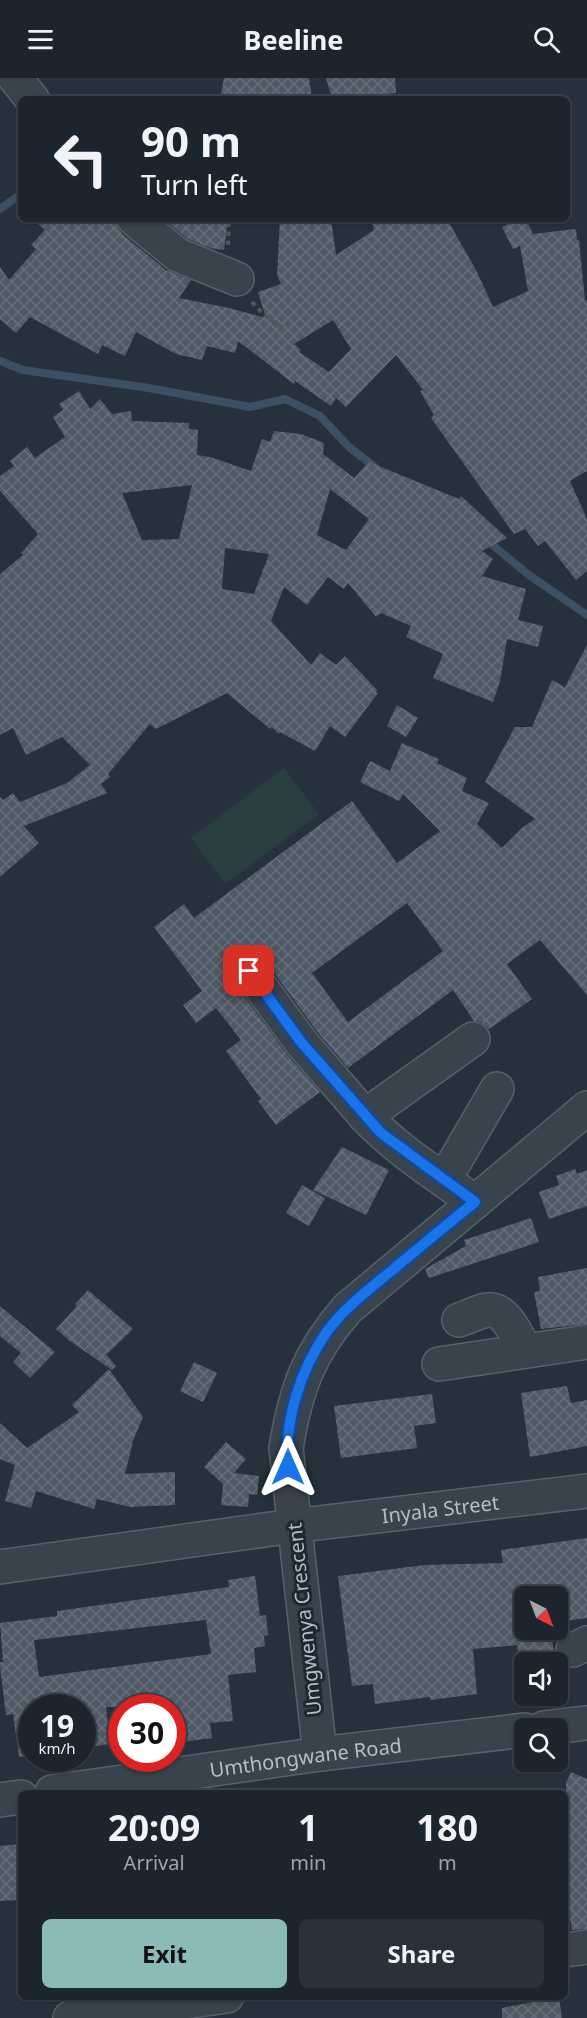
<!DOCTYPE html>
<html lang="en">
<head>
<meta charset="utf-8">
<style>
	:root { --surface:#1c252e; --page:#29313a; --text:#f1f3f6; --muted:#a0a5aa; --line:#3a424a; --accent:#8bbbb9 }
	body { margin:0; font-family:"Noto Sans",sans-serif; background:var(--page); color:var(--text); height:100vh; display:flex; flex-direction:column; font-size:22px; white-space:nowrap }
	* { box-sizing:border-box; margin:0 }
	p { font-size:20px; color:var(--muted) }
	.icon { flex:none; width:33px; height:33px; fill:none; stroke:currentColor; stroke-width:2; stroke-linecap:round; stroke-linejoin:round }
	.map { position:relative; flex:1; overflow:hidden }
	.panel { position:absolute; left:18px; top:1712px; width:550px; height:210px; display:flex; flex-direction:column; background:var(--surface); border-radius:9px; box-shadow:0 2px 4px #0004,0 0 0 2px var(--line) }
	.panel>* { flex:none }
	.banner { position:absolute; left:18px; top:18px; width:552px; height:126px; border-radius:9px; box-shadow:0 2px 4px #0004,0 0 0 2px var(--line); background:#1c252e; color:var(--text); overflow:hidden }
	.needle { width:39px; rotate:138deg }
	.tools { position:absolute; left:514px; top:1508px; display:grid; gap:12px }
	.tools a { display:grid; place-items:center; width:54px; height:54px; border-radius:9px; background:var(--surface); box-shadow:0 2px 4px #0004,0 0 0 2px var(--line); font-size:30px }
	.speed { position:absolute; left:18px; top:1616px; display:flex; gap:12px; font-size:30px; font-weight:700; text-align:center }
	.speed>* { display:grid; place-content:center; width:78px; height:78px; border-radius:50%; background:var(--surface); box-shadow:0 2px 4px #0004,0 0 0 2px var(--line); line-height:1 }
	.speed small { font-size:15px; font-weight:400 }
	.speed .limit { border:9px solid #d22; background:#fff; color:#111 }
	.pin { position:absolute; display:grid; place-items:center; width:51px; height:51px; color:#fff; margin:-26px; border-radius:12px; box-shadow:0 3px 9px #0006 }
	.me { position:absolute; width:66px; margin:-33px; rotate:0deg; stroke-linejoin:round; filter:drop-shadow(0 0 4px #0008) }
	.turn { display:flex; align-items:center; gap:21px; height:126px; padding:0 24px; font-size:27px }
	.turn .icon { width:78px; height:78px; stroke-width:2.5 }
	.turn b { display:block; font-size:42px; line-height:51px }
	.eta { display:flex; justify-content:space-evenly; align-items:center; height:102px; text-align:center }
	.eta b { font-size:36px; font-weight:700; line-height:42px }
	.action { display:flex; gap:12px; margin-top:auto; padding:12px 24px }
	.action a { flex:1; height:69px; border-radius:9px; background:var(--accent); color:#111; font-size:24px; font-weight:700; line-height:69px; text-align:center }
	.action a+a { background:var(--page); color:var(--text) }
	header { display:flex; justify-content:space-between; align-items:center; height:78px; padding:0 24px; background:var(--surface); font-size:27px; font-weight:700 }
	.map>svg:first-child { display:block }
	.grass { fill:#293e3f }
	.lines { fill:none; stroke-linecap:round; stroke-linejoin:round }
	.stream { stroke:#3c5064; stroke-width:8 }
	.building { fill:url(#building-cross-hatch); fill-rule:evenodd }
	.minor-casing { stroke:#57616b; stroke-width:36 }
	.path { stroke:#485b5d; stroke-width:4; stroke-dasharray:4.5 4.5; stroke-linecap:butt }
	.minor { stroke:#39434d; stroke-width:33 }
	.route-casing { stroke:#114b97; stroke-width:15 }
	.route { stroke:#1a73e8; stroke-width:10 }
	.labels { text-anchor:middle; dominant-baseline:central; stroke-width:6; stroke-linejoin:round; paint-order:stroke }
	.street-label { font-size:20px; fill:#b5bec8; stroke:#1e2832 }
</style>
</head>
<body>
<header><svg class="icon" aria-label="menu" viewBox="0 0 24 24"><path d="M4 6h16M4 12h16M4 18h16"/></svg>Beeline<svg class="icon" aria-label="search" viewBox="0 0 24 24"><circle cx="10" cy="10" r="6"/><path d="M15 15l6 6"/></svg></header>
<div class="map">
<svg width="587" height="1940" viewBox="0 0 587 1940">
	<defs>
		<pattern id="building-cross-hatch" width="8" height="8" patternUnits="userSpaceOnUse" patternTransform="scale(1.5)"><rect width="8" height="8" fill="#4f5a67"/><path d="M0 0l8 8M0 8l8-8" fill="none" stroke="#66707b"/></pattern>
	</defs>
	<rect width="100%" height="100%" fill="#26313d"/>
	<path class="grass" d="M 284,690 L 319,736 L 225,806 L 191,760 Z"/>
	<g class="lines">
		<g class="stream">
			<path d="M 0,131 L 21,116"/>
			<path d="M 0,283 L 23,292 L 149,310 L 250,329 L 285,321 L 320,338 L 349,369 L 375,389"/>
			<path d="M 485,461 L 529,497 L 587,537"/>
		</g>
	</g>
	<g class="building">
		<path d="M 224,0 L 309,0 L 312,21 L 220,21 Z"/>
		<path d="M 326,0 L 395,0 L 396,15 L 332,20 Z"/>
		<path d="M 33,141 L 116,141 L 117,148 L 122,156 L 166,192 L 191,202 L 179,220 L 229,230 L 266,240 L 258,214 L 281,206 L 277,197 L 280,141 L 331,141 L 336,177 L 374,152 L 371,141 L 447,141 L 477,194 L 493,229 L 528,213 L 520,168 L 513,171 L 502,149 L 520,141 L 526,141 L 533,156 L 576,151 L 577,162 L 579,162 L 585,223 L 587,222 L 587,393 L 570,403 L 587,441 L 587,493 L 576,502 L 545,463 L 538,468 L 525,451 L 514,456 L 431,340 L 434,337 L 420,313 L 423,312 L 396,277 L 346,329 L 336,320 L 331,328 L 295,303 L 294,306 L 238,263 L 235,275 L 207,268 L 202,282 L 176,276 L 136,254 L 125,278 L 102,267 L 98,276 L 30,239 L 16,255 L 0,241 L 0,189 L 9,202 L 36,171 L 31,167 L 45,152 ZM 333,242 L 351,271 L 329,294 L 299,274 L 301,272 L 294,266 Z"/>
		<path d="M 164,141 L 228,141 L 224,172 L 210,170 L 188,161 Z"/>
		<path d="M 79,313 L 90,331 L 100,321 L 112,336 L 131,333 L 132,343 L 189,345 L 189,351 L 198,352 L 197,377 L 210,379 L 251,393 L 262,361 L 270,364 L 274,353 L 301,356 L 324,365 L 323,376 L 354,400 L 369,384 L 459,421 L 461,418 L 507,460 L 482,473 L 493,481 L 482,498 L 526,511 L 518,542 L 543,548 L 538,569 L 507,561 L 500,603 L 493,624 L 433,600 L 443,576 L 406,559 L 411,548 L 381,535 L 376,539 L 348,505 L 344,511 L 328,499 L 307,527 L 284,509 L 271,543 L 311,587 L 320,575 L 336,587 L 345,578 L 377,612 L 376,614 L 378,615 L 345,659 L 330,648 L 315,673 L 280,654 L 279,656 L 272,649 L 270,651 L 227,615 L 156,651 L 150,646 L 108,696 L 110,699 L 101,706 L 107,715 L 24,748 L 39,765 L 0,799 L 0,719 L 3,722 L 13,715 L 20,724 L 67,705 L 90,687 L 62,659 L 26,677 L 13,650 L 0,657 L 0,496 L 23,477 L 21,475 L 38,456 L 0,413 L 0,398 L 14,388 L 10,383 L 27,369 L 35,380 L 65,359 L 53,339 L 63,332 L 59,326 ZM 192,407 L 179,461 L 142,462 L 122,415 ZM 330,411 L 369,441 L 346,472 L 317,457 ZM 225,470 L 269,476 L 254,516 L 222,511 Z"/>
		<path d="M 587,567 L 587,917 L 540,862 L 507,886 L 532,921 L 489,951 L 481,944 L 474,943 L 453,912 L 348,990 L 316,952 L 264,881 L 256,876 L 246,874 L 238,878 L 232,886 L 231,896 L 234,904 L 286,975 L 320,1014 L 276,1047 L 258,1023 L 261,1021 L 226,973 L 241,962 L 216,930 L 196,945 L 183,927 L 202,913 L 154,849 L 184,826 L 194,840 L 352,723 L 397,785 L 440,753 L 403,716 L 399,723 L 360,704 L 370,683 L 390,693 L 402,665 L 439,681 L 437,685 L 467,700 L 462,713 L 489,725 L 477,746 L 502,770 L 523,749 L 535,741 L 485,704 L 515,649 L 532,649 L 552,602 L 565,609 ZM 407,825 L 443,873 L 348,944 L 312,895 Z"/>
		<path d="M 397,627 L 418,640 L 406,659 L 387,648 Z"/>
		<path d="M 342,1069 L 389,1092 L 366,1137 L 313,1112 Z"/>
		<path d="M 575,1091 L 577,1096 L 587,1092 L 587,1128 L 549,1141 L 539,1114 L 559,1107 L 556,1098 Z"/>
		<path d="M 302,1107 L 325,1120 L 309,1148 L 286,1135 Z"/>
		<path d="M 531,1140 L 539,1164 L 429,1200 L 425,1191 L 466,1168 L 464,1162 Z"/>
		<path d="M 587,1190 L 587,1246 L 541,1251 L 534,1214 L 540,1213 L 538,1199 Z"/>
		<path d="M 88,1212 L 133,1251 L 107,1276 L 105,1275 L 116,1288 L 112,1292 L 70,1263 L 56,1251 L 77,1228 L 75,1226 Z"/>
		<path d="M 0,1228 L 55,1274 L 30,1300 L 13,1284 L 21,1275 L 0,1258 Z"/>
		<path d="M 194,1284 L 217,1295 L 203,1324 L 180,1313 Z"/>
		<path d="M 109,1291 L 143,1339 L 133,1363 L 125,1396 L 175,1394 L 175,1427 L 130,1429 L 97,1421 L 94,1431 L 36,1413 L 31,1430 L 5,1423 L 15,1387 L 0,1381 L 0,1345 L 27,1370 L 79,1334 L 72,1327 Z"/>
		<path d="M 567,1308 L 571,1325 L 587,1322 L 587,1368 L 530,1379 L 521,1315 Z"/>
		<path d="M 432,1316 L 436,1345 L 414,1348 L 417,1370 L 341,1380 L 334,1328 Z"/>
		<path d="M 226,1364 L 246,1381 L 234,1395 L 259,1398 L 257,1417 L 249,1416 L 248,1429 L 221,1427 L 223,1406 L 204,1389 Z"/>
		<path d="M 587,1460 L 587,1540 L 558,1544 L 558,1518 L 525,1518 L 525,1551 L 550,1551 L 556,1584 L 520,1584 L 517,1567 L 473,1571 L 477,1616 L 431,1622 L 430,1619 L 375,1626 L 373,1606 L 352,1608 L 338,1498 L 424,1487 L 503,1485 L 501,1472 Z"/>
		<path d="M 255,1498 L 260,1538 L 266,1537 L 268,1557 L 264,1558 L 265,1568 L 254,1570 L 256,1594 L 228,1597 L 233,1643 L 210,1645 L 212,1660 L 183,1664 L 179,1629 L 106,1629 L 110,1666 L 88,1669 L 87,1663 L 82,1663 L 82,1629 L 32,1629 L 32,1678 L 19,1679 L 13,1636 L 6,1637 L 0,1588 L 0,1584 L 3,1584 L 0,1545 L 57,1538 L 57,1533 L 229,1509 L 228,1502 ZM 206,1542 L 211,1576 L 39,1599 L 34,1562 Z"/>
		<path d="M 571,1694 L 587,1701 L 587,1851 L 572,1852 L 566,1815 L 566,1705 Z"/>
		<path d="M 21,1766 L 21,1822 L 0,1823 L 0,1768 Z"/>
		<path d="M 559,1919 L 562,1940 L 502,1940 L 502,1930 Z"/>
	</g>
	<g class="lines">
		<g class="minor-casing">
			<g id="minor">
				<path d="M 15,0 L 32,21"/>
				<path d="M 134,141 L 178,177 L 237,201"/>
				<path d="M 249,893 L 301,964 L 365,1038"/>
				<path d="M 473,961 L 365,1038 C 397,1072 437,1097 475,1124"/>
				<path d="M 444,1102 L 497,1011"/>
				<path d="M 459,1242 C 468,1239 477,1234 487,1232 C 506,1229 518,1260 525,1273"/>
				<path d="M 439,1286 L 587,1264"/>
				<path id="s1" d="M 0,1489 L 293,1448 L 587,1413"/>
				<path d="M 573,1572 L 587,1565"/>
				<path d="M 544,1650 L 587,1645"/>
				<path d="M 320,1676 L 286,1370 C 296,1311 308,1276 347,1231 L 587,1030"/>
				<path id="s2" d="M 52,1714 L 320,1676 L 525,1652"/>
				<path d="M 0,1722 L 21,1719"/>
				<path d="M 566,1872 L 587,1869"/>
				<path d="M 70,1940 L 227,1918"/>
			</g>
		</g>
		<g class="path">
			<path d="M 228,167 L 229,141"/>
			<path d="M 252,224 L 265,238 L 286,252"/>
		</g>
		<use href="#minor" class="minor"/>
	</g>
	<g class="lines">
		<g class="route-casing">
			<path id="route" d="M 249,893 L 301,964 L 381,1055 L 475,1124 C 446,1147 418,1171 390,1194 C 367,1213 343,1231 326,1255 C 300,1293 284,1343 288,1389"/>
		</g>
		<use href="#route" class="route"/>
	</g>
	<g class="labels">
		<g class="street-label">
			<text stroke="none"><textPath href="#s1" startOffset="444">Inyala Street</textPath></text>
			<text transform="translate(304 1541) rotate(-96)">Umgwenya Crescent</text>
			<text stroke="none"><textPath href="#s2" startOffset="256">Umthongwane Road</textPath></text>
		</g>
	</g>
</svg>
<div class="tools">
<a><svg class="needle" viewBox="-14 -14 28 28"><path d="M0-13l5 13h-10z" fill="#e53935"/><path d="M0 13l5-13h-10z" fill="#a0a5aa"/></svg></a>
<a><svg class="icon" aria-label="sound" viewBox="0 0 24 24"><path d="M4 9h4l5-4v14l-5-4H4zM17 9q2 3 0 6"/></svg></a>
<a><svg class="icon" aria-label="search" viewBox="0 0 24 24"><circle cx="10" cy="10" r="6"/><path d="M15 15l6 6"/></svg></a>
</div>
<div class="speed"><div>19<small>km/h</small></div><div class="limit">30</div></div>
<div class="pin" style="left:249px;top:893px;background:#d93025"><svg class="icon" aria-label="arrive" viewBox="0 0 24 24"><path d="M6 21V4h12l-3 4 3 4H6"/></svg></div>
<svg class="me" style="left:288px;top:1389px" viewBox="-20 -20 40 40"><path d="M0-17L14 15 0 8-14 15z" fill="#1a73e8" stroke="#fff" stroke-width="4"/></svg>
<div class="banner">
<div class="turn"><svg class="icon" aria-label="left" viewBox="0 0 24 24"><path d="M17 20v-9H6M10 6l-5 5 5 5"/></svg><div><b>90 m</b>Turn left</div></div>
</div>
<section class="panel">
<div class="eta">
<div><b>20:09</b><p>Arrival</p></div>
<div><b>1</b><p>min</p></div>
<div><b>180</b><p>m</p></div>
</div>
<div class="action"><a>Exit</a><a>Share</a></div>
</section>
</div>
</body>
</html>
